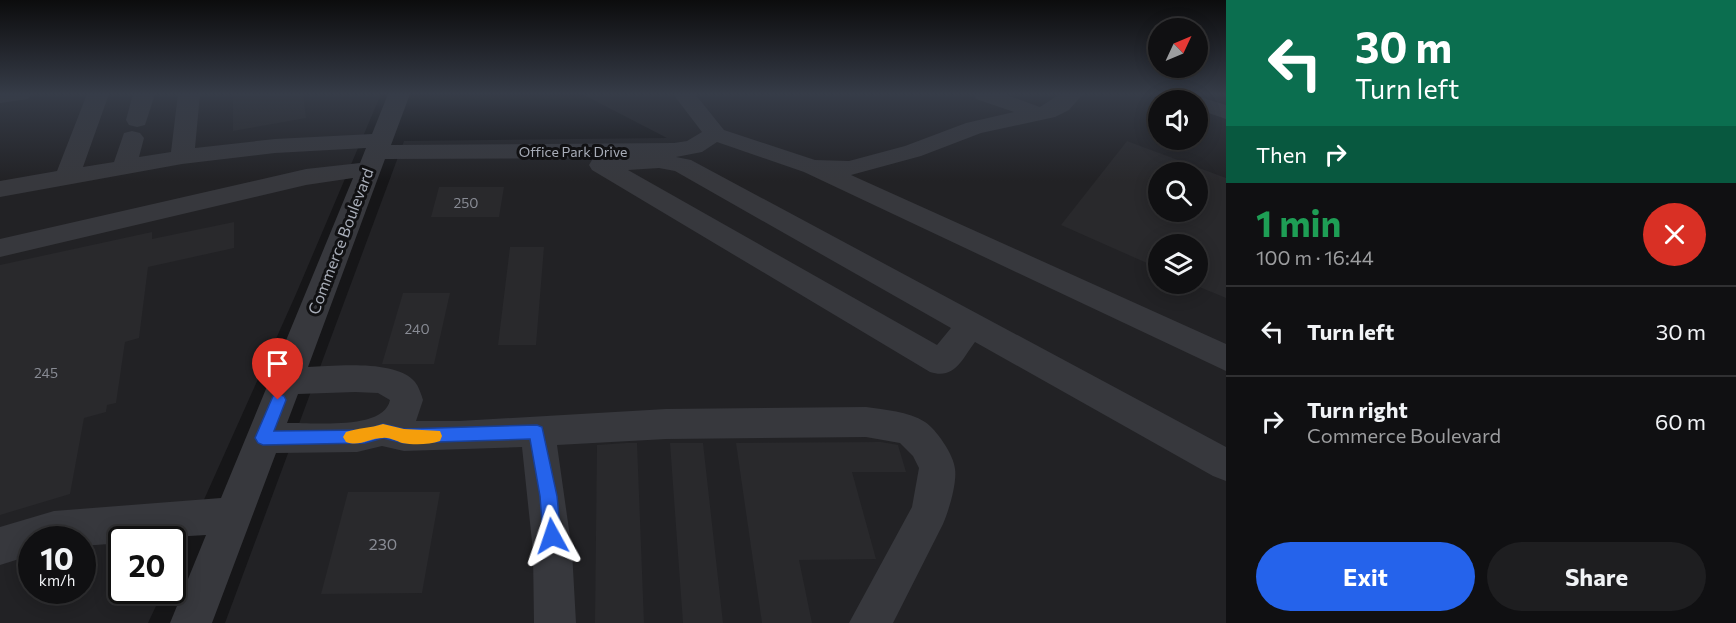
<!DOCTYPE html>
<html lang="en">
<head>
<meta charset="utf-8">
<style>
	:root { --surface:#101012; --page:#1e1e20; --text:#f1f3f6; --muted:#9c9d9f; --line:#303032; --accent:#2563eb }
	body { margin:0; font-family:Commissioner,sans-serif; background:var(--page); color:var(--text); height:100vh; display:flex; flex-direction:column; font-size:22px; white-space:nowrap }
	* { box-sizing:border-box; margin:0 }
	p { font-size:20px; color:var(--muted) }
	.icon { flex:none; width:33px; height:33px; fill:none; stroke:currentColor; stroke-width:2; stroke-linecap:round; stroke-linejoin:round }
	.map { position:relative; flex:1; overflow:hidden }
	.drawer { display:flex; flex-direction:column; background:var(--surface); width:510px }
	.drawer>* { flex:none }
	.hud { background:#0b6e4f; color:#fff; overflow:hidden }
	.needle { width:39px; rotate:46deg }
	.controls { position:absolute; left:1148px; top:18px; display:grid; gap:12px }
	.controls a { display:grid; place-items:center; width:60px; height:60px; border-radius:50%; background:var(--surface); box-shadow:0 3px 15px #0003,0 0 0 2px var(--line); font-size:30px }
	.speed { position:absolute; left:18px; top:526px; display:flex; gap:12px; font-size:30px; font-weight:700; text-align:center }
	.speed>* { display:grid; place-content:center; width:78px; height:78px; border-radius:50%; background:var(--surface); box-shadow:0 3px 15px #0003,0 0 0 2px var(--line); line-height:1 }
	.speed small { font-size:15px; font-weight:400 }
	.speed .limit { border:3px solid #111; border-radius:9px; background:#fff; color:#111 }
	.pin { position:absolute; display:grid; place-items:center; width:51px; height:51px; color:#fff; margin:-62px -26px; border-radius:50% 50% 50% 0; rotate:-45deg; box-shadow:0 0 6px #0007 }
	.pin .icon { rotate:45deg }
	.me { position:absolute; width:66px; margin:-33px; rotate:355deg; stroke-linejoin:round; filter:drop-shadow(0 0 4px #0008) }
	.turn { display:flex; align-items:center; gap:21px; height:126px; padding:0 30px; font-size:27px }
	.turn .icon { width:78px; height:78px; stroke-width:2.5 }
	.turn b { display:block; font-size:42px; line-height:51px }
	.then { display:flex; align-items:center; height:57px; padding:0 30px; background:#0003; gap:12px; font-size:22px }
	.round { display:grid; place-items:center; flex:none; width:63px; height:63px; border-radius:32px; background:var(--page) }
	.overview { display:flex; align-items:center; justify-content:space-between; height:102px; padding:0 30px }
	h1 { font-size:36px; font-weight:700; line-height:45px; color:#1e9e55 }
	.cta { display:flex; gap:12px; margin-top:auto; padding:12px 30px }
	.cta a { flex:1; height:69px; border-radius:36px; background:var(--accent); color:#fff; font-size:24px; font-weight:700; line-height:69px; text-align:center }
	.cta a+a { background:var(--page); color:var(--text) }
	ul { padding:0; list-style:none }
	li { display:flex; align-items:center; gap:18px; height:90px; padding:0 30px; border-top:2px solid var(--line) }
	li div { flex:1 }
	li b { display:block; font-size:22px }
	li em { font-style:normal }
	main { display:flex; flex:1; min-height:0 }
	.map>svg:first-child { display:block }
	.built { fill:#222225; fill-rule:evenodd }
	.building { fill:#29292c; fill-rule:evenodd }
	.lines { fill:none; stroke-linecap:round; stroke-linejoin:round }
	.minor { fill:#37383d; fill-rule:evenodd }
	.route { fill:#2563eb; stroke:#184099; stroke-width:1.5 }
	.slow { fill:#f59e0b }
	.labels { text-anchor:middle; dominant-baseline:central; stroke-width:6; stroke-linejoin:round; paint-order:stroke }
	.far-street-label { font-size:14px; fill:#a8adb8; stroke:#111113 }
	.number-label { font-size:14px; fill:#888b94 }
	.street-label { font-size:16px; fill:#a8adb8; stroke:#111113 }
	.near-number-label { font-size:16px; fill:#888b94 }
</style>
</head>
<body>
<main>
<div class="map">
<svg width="1226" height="623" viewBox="0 0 1226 623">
	<rect width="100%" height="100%" fill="#161618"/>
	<g class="built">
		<path d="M 0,94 L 381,94 L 296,294 L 173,569 L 172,540 L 122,540 L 122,591 L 163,591 L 148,623 L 0,623 ZM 32,540 L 82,540 L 82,591 L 32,591 Z"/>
		<path d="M 582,94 L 1226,94 L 1226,623 L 225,623 L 404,141 L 667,138 ZM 1158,100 L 1197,100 L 1197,140 L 1158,140 ZM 1158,172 L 1197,172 L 1197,212 L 1158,212 ZM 1158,244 L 1197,244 L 1197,284 L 1158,284 Z"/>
	</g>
	<g class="building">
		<path d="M 233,94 L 303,94 L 306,118 L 233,131 Z"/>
		<path d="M 1127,141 L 1226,178 L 1226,298 L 1197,286 L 1197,244 L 1158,244 L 1158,268 L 1061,225 ZM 1158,172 L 1197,172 L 1197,212 L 1158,212 Z"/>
		<path d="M 439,187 L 504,187 L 499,217 L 431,217 Z"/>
		<path d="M 234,222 L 234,248 L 148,267 L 139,338 L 125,342 L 116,403 L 107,405 L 106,412 L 84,418 L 70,494 L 0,515 L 0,265 L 152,232 L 152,239 Z"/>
		<path d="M 510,247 L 544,247 L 536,345 L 498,345 Z"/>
		<path d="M 403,293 L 450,293 L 434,364 L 382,364 Z"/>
		<path d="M 881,442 L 898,445 L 906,472 L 852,472 L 876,559 L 799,560 L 812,623 L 762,623 L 736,443 Z"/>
		<path d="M 626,443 L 637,443 L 644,623 L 595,623 L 597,445 Z"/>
		<path d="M 670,443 L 703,443 L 723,623 L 683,623 Z"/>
		<path d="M 348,492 L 440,492 L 422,593 L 321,594 Z"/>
	</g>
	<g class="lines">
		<g class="minor">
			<path d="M 0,94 L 31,94 L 28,99 L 0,103 Z"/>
			<path d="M 87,94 L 109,94 L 83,167 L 114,162 L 124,133 L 132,131 L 140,133 L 144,138 L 139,157 L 171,152 L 178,94 L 200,94 L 195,148 L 275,139 L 372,134 L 388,94 L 410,94 L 391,145 L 674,143 L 687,141 L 702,132 L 673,94 L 695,94 L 724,130 L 815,160 L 849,161 L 905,146 L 966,123 L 1014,112 L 976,99 L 973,94 L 1004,94 L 1040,107 L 1060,94 L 1083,94 L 1069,110 L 1055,117 L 981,133 L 921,156 L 851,175 L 1226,344 L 1226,371 L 804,172 L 717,142 L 702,152 L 676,157 L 691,160 L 1226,447 L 1226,481 L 1213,476 L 975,342 C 962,359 955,380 930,372 L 592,170 L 589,165 L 592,160 L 604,158 L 385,159 L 308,367 C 334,366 396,359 415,382 C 419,387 421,394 423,400 L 416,421 L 459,421 L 666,409 L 866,407 C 885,410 908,411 925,422 C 936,429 954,455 955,469 C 957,483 949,510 943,524 L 893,623 L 849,623 L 912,507 L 919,468 L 913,456 L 900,443 L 866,437 L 666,439 L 557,445 L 572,551 L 576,623 L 534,623 L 533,551 L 522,447 L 404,451 L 382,446 L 357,452 L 276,453 L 212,623 L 170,623 L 206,535 L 122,540 L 122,543 L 82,546 L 82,540 L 32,540 L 32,555 L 0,565 L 0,527 L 54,511 L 221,498 L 353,178 L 306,185 L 0,257 L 0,239 L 306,169 L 360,163 L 366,148 L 275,153 L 182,164 L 0,197 L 0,181 L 57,171 ZM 659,168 L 675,171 L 951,328 L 937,345 L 628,170 ZM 355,392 L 378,393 L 390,400 C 384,431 312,422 287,423 L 298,394 Z"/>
			<path d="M 133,94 L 155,94 L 145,125 L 137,127 L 129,125 L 126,120 Z"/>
			<path d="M 1197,96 L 1226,105 L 1226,119 L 1197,109 L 1197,100 L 1187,100 Z"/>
		</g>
	</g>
	<linearGradient id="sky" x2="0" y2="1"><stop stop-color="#0c0c0d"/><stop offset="0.52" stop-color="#363c48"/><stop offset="1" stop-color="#363c48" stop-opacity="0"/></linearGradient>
	<rect width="1226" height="181" fill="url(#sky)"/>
	<path class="route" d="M 278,394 L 284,396 L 286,400 L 274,431 L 365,430 L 383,424 L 404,429 L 537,425 L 542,427 L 557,496 L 561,536 L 558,542 L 552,544 L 546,542 L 543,536 L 540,496 L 530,439 L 404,443 L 383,438 L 365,443 L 263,445 L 258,443 L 255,438 L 273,396 Z"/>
	<path class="slow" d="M 383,424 L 404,429 L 440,431 L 442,436 L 440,441 C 429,445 413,445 402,443 C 396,441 389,437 383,438 C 369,438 360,447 346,442 L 343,437 L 346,432 C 357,428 371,428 383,424 Z"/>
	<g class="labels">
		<g class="far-street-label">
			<text x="573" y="151">Office Park Drive</text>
		</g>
		<g class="number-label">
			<text x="466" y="202">250</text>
			<text x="417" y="328">240</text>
			<text x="46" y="372">245</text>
		</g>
		<g class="street-label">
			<text transform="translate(340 241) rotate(-69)">Commerce Boulevard</text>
		</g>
		<g class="near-number-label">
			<text x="383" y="543">230</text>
		</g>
	</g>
</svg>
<div class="controls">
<a><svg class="needle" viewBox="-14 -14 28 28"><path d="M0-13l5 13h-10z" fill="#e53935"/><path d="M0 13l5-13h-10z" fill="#9c9d9f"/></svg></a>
<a><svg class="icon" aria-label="sound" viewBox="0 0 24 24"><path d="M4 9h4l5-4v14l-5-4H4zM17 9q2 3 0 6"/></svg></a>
<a><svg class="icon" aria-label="search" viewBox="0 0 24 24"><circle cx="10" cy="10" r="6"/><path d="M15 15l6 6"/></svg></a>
<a><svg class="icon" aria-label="layers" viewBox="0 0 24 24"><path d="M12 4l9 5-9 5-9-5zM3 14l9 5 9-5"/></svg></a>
</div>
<div class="speed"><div>10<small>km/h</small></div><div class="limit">20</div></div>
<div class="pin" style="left:278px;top:400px;background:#d93025"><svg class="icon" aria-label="arrive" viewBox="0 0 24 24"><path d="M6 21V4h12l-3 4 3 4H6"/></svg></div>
<svg class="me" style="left:552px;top:536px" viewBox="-20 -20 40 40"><path d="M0-17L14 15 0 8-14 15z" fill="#2563eb" stroke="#fff" stroke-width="4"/></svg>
</div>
<section class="drawer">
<div class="hud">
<div class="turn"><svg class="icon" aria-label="left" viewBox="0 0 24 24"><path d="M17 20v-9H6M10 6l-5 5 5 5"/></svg><div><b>30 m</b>Turn left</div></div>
<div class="then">Then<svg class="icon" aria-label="right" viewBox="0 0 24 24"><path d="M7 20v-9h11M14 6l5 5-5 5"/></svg></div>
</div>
<div class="overview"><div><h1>1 min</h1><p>100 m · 16:44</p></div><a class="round" style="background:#d93025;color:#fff"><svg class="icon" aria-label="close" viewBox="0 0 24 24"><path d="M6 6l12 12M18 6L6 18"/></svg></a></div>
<ul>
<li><svg class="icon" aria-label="left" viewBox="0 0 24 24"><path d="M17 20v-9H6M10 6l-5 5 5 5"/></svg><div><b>Turn left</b></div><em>30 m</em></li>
<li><svg class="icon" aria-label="right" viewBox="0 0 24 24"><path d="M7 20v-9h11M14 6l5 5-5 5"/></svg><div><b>Turn right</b><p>Commerce Boulevard</p></div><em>60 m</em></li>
</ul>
<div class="cta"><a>Exit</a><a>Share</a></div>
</section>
</main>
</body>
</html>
